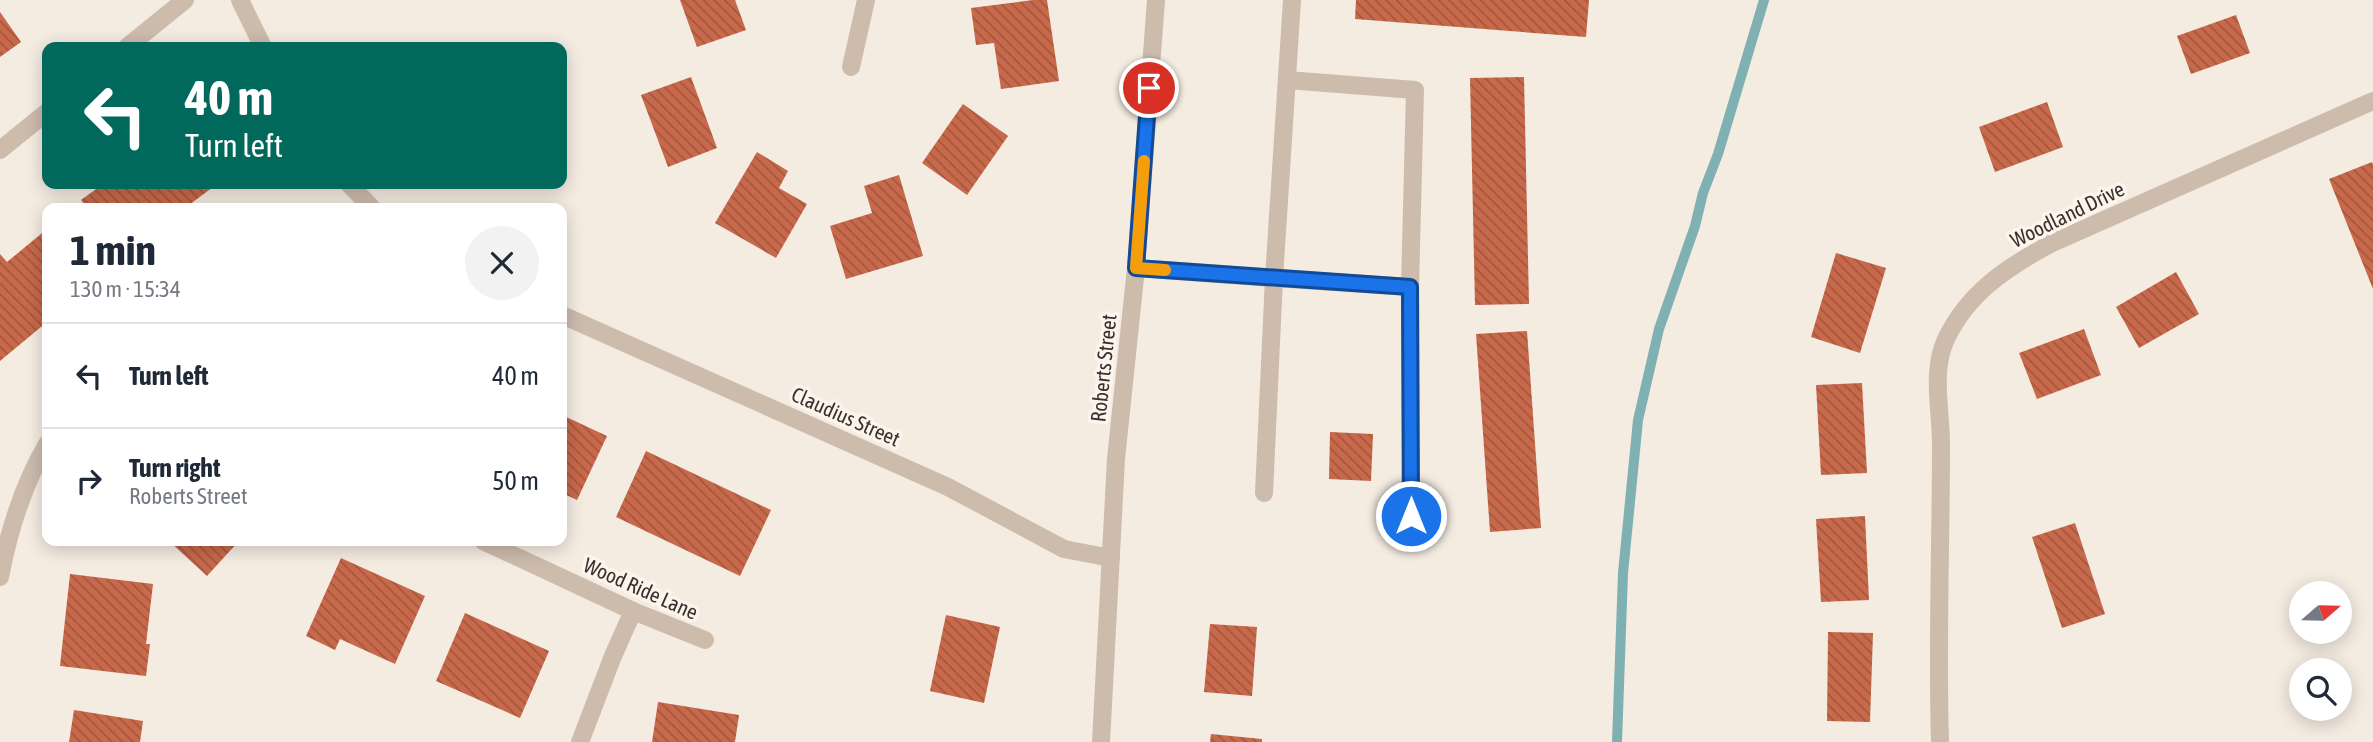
<!DOCTYPE html>
<html lang="en">
<head>
<meta charset="utf-8">
<style>
	:root { --surface:#fff; --page:#f2f2f3; --text:#1f2937; --muted:#747a83; --line:#e0e1e3 }
	body { margin:0; font-family:"Asap Condensed",sans-serif; background:var(--page); color:var(--text); height:100vh; display:flex; flex-direction:column; font-size:26px; white-space:nowrap }
	* { box-sizing:border-box; margin:0 }
	p { font-size:23px; color:var(--muted) }
	.icon { flex:none; width:38px; height:38px; fill:none; stroke:currentColor; stroke-width:2; stroke-linecap:round; stroke-linejoin:round }
	.map { position:relative; flex:1; overflow:hidden }
	.side { position:absolute; left:42px; top:203px; width:525px; height:343px; display:flex; flex-direction:column; background:var(--surface); border-radius:14px; box-shadow:0 4px 18px #0003 }
	.side>* { flex:none }
	.hud { position:absolute; left:42px; top:42px; width:525px; height:147px; border-radius:14px; box-shadow:0 4px 18px #0003; background:#00695c; color:#fff; overflow:hidden }
	.needle { width:46px; rotate:70deg }
	.buttons { position:absolute; left:2289px; top:581px; display:grid; gap:14px }
	.buttons a { display:grid; place-items:center; width:63px; height:63px; border-radius:50%; background:var(--surface); box-shadow:0 4px 18px #0003; font-size:35px }
	.pin { position:absolute; display:grid; place-items:center; width:60px; height:60px; color:#fff; margin:-30px; border:4px solid #fff; border-radius:50%; box-shadow:0 2px 7px #0007 }
	.me { position:absolute; width:77px; margin:-38px; rotate:0deg; stroke-linejoin:round; filter:drop-shadow(0 0 5px #0008) }
	.turn { display:flex; align-items:center; gap:24px; height:147px; padding:0 28px; font-size:32px }
	.turn .icon { width:91px; height:91px; stroke-width:2.5 }
	.turn b { display:block; font-size:49px; line-height:60px }
	.round { display:grid; place-items:center; flex:none; width:74px; height:74px; border-radius:37px; background:var(--page) }
	.head { display:flex; align-items:center; justify-content:space-between; height:119px; padding:0 28px }
	h1 { font-size:42px; font-weight:700; line-height:52px }
	ul { padding:0; list-style:none }
	li { display:flex; align-items:center; gap:21px; height:105px; padding:0 28px; border-top:2px solid var(--line) }
	li div { flex:1 }
	li b { display:block; font-size:26px }
	li em { font-style:normal }
	.map>svg:first-child { display:block }
	.lines { fill:none; stroke-linecap:round; stroke-linejoin:round }
	.stream { stroke:#7fb0b2; stroke-width:10 }
	.building { fill:url(#building-back-hatch) }
	.minor { stroke:#cdbbac; stroke-width:18 }
	.route-casing { stroke:#114b97; stroke-width:18 }
	.route { stroke:#1a73e8; stroke-width:12 }
	.slow { stroke:#f59e0b; stroke-width:12 }
	.labels { text-anchor:middle; dominant-baseline:central; stroke-width:7; stroke-linejoin:round; paint-order:stroke }
	.street-label { font-size:21px; fill:#3b302b; stroke:#fbf5ee }
</style>
</head>
<body>
<div class="map">
<svg width="2373" height="742" viewBox="0 0 2373 742">
	<defs>
		<pattern id="building-back-hatch" width="6" height="6" patternUnits="userSpaceOnUse" patternTransform="scale(1.75)"><rect width="6" height="6" fill="#c8694b"/><path d="M-1 5l2 2M0 0l6 6M5-1l2 2" fill="none" stroke="#a4573f"/></pattern>
	</defs>
	<rect width="100%" height="100%" fill="#f4ebe1"/>
	<g class="lines">
		<path class="stream" d="M 1617,742 L 1623,573 L 1638,420 L 1659,329 L 1695,226 L 1703,193 L 1718,154 L 1764,0"/>
	</g>
	<g class="building">
		<path d="M 680,0 L 735,0 L 746,30 L 697,47 Z"/>
		<path d="M 1033,0 L 1047,0 L 1059,81 L 1001,89 L 994,43 L 976,45 L 971,8 Z"/>
		<path d="M 1356,0 L 1589,0 L 1586,37 L 1355,19 Z"/>
		<path d="M 0,12 L 21,42 L 0,57 Z"/>
		<path d="M 2236,15 L 2250,53 L 2191,74 L 2177,36 Z"/>
		<path d="M 691,77 L 717,148 L 668,167 L 641,95 Z"/>
		<path d="M 1524,77 L 1529,304 L 1475,305 L 1470,78 Z"/>
		<path d="M 2047,102 L 2063,147 L 1995,172 L 1979,127 Z"/>
		<path d="M 963,104 L 1008,136 L 967,195 L 922,163 Z"/>
		<path d="M 757,152 L 788,171 L 779,188 L 807,204 L 776,258 L 715,223 Z"/>
		<path d="M 2372,162 L 2373,164 L 2373,289 L 2329,179 Z"/>
		<path d="M 899,175 L 923,256 L 846,279 L 830,226 L 872,213 L 864,186 Z"/>
		<path d="M 103,184 L 217,184 L 185,208 L 87,208 L 81,200 Z"/>
		<path d="M 47,229 L 47,322 L 0,361 L 0,254 L 7,262 Z"/>
		<path d="M 1836,253 L 1886,268 L 1860,353 L 1811,337 Z"/>
		<path d="M 2176,272 L 2199,314 L 2139,348 L 2116,307 Z"/>
		<path d="M 2084,329 L 2101,375 L 2037,399 L 2019,353 Z"/>
		<path d="M 1527,331 L 1541,528 L 1490,532 L 1476,334 Z"/>
		<path d="M 1862,383 L 1867,473 L 1821,475 L 1816,385 Z"/>
		<path d="M 562,415 L 607,436 L 577,500 L 562,493 Z"/>
		<path d="M 1330,432 L 1373,434 L 1371,481 L 1329,479 Z"/>
		<path d="M 646,451 L 771,510 L 740,576 L 616,517 Z"/>
		<path d="M 1865,516 L 1869,600 L 1821,602 L 1816,519 Z"/>
		<path d="M 2075,523 L 2105,614 L 2062,628 L 2032,537 Z"/>
		<path d="M 169,541 L 239,541 L 207,576 Z"/>
		<path d="M 341,558 L 425,596 L 395,664 L 340,639 L 335,650 L 306,636 Z"/>
		<path d="M 70,574 L 153,584 L 146,644 L 150,644 L 146,676 L 60,666 Z"/>
		<path d="M 465,613 L 549,651 L 520,718 L 436,681 Z"/>
		<path d="M 946,615 L 1000,627 L 984,703 L 930,691 Z"/>
		<path d="M 1210,624 L 1257,627 L 1252,696 L 1204,692 Z"/>
		<path d="M 1828,632 L 1873,633 L 1870,722 L 1827,721 Z"/>
		<path d="M 658,702 L 739,715 L 735,742 L 652,742 Z"/>
		<path d="M 74,710 L 143,721 L 140,742 L 69,742 Z"/>
		<path d="M 1211,734 L 1262,739 L 1262,742 L 1210,742 Z"/>
	</g>
	<g class="lines">
		<g class="minor">
			<path d="M 240,0 L 263,47"/>
			<path d="M 127,47 L 185,0"/>
			<path d="M 851,67 L 866,0"/>
			<path d="M 1287,80 L 1415,90 L 1410,287"/>
			<path d="M 0,150 L 47,112"/>
			<path d="M 349,184 L 372,208"/>
			<path d="M 1136,268 L 1274,278 L 1292,0"/>
			<path d="M 562,315 L 948,487 L 1064,549 L 1111,558"/>
			<path d="M 1264,493 L 1274,278 L 1410,287 L 1411,516"/>
			<path d="M 483,541 L 633,611 L 705,640"/>
			<path d="M 0,577 C 9,530 23,485 47,444"/>
			<path d="M 580,742 L 613,656 L 633,611"/>
			<path d="M 1101,742 L 1116,459 L 1136,268 L 1156,0"/>
			<path d="M 1940,742 C 1937,643 1941,543 1941,444 C 1941,409 1931,372 1946,339 C 1968,293 2006,268 2050,244 L 2373,101"/>
		</g>
	</g>
	<g class="lines">
		<g class="route-casing">
			<path id="route" d="M 1149,88 L 1136,268 L 1410,287 L 1411,516"/>
		</g>
		<use href="#route" class="route"/>
		<path class="slow" d="M 1144,161 L 1136,268 L 1165,270"/>
	</g>
	<g class="labels">
		<g class="street-label">
			<text transform="translate(2067 214) rotate(-26)">Woodland Drive</text>
			<text transform="translate(1103 368) rotate(-84)">Roberts Street</text>
			<text transform="translate(846 416) rotate(24)">Claudius Street</text>
			<text transform="translate(641 588) rotate(24)">Wood Ride Lane</text>
		</g>
	</g>
</svg>
<div class="buttons">
<a><svg class="needle" viewBox="-14 -14 28 28"><path d="M0-13l5 13h-10z" fill="#e53935"/><path d="M0 13l5-13h-10z" fill="#747a83"/></svg></a>
<a><svg class="icon" aria-label="search" viewBox="0 0 24 24"><circle cx="10" cy="10" r="6"/><path d="M15 15l6 6"/></svg></a>
</div>
<div class="pin" style="left:1149px;top:88px;background:#d93025"><svg class="icon" aria-label="arrive" viewBox="0 0 24 24"><path d="M6 21V4h12l-3 4 3 4H6"/></svg></div>
<svg class="me" style="left:1411px;top:516px" viewBox="-20 -20 40 40"><circle r="17" fill="#1a73e8" stroke="#fff" stroke-width="3"/><path d="M0-11L8 9 0 5-8 9z" fill="#fff"/></svg>
<div class="hud">
<div class="turn"><svg class="icon" aria-label="left" viewBox="0 0 24 24"><path d="M17 20v-9H6M10 6l-5 5 5 5"/></svg><div><b>40 m</b>Turn left</div></div>
</div>
<section class="side">
<div class="head"><div><h1>1 min</h1><p>130 m · 15:34</p></div><a class="round"><svg class="icon" aria-label="close" viewBox="0 0 24 24"><path d="M6 6l12 12M18 6L6 18"/></svg></a></div>
<ul>
<li><svg class="icon" aria-label="left" viewBox="0 0 24 24"><path d="M17 20v-9H6M10 6l-5 5 5 5"/></svg><div><b>Turn left</b></div><em>40 m</em></li>
<li><svg class="icon" aria-label="right" viewBox="0 0 24 24"><path d="M7 20v-9h11M14 6l5 5-5 5"/></svg><div><b>Turn right</b><p>Roberts Street</p></div><em>50 m</em></li>
</ul>
</section>
</div>
</body>
</html>
